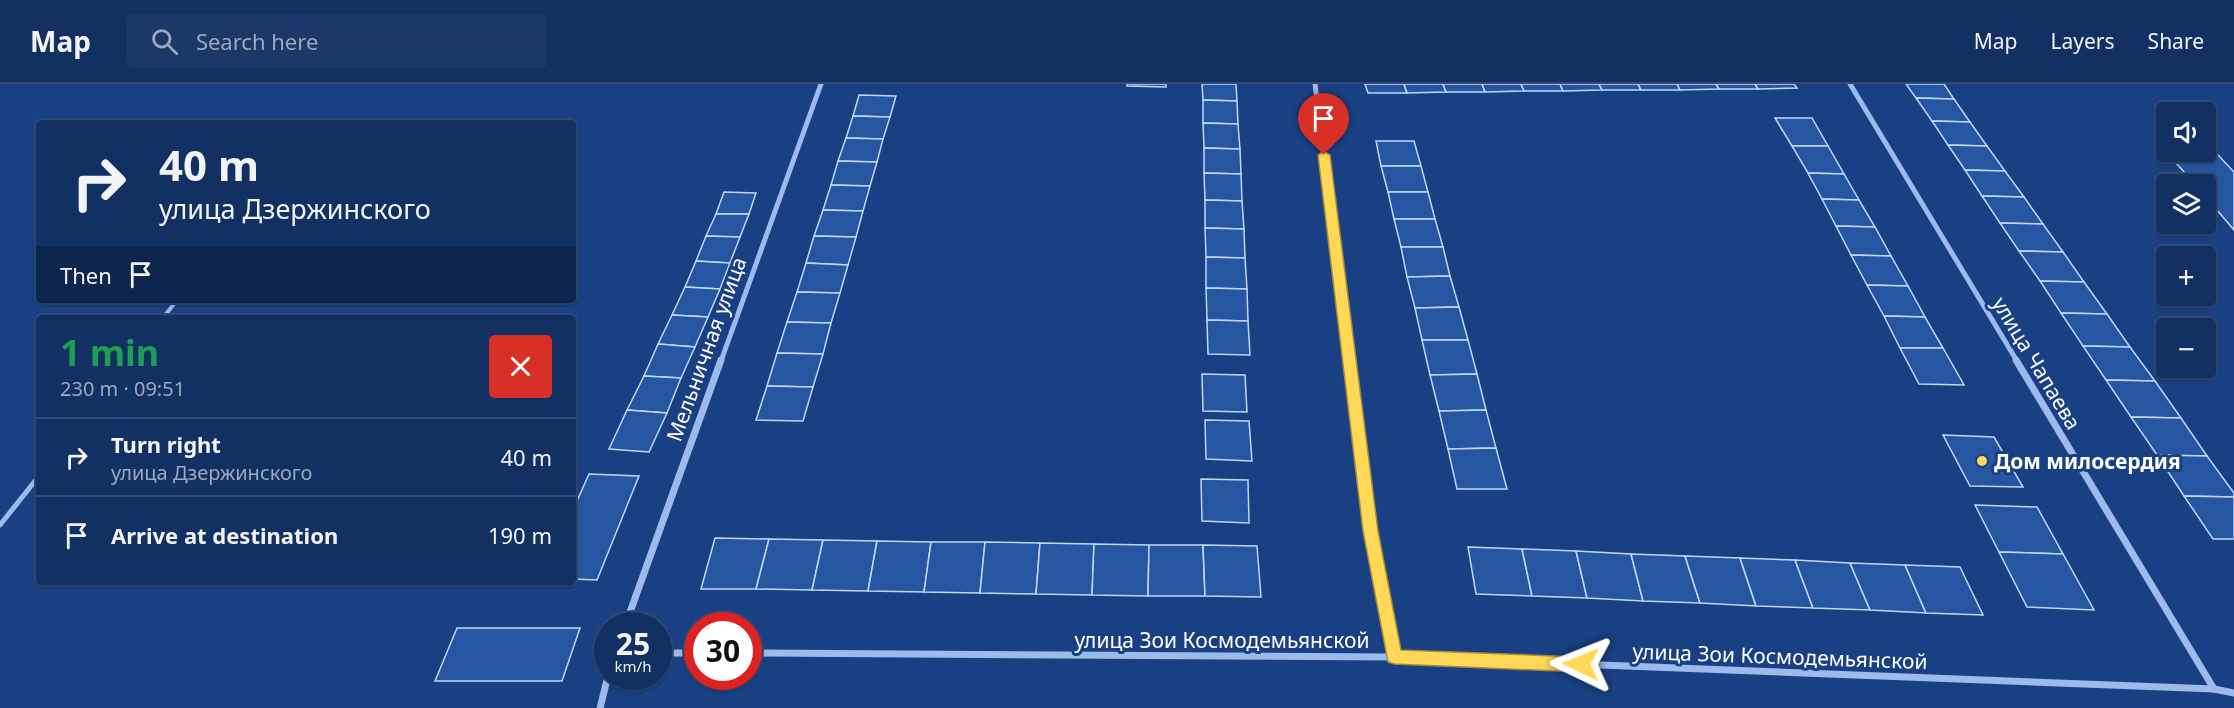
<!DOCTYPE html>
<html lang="en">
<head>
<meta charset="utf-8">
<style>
	:root { --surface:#123062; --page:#1b3868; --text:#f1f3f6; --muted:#9ca9be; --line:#314b77 }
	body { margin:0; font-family:"Noto Sans",sans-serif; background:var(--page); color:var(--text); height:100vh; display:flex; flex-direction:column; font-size:22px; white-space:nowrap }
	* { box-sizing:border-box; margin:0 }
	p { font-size:20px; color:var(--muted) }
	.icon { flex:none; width:33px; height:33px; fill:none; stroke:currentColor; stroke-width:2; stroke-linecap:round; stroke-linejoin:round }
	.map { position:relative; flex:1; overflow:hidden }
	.sheet { position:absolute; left:36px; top:231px; width:540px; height:270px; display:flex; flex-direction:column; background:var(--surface); border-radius:6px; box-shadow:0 2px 4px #0004,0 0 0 2px var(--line) }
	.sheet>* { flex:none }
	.guide { position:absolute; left:36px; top:36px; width:540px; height:183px; border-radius:6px; box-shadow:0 2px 4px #0004,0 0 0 2px var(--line); background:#123062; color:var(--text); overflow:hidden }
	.buttons { position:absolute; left:2156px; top:18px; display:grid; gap:12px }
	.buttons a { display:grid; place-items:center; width:60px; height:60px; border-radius:6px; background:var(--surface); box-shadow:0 2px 4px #0004,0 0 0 2px var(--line); font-size:30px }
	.speed { position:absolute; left:594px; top:528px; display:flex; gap:12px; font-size:30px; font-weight:700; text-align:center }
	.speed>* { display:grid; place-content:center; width:78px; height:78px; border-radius:50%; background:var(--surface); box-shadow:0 2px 4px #0004,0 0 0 2px var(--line); line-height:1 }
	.speed small { font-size:15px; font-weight:400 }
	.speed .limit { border:9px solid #d22; background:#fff; color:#111 }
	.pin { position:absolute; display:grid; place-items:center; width:51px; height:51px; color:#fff; margin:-62px -26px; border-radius:50% 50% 50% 0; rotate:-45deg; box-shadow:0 0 6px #0007 }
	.pin .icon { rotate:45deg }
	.me { position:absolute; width:66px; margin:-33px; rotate:272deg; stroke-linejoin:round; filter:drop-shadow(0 0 4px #0008) }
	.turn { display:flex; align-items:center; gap:21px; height:126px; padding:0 24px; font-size:27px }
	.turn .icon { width:78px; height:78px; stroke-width:2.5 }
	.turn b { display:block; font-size:42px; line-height:51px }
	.then { display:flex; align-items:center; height:57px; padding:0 24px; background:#0003; gap:12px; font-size:22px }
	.round { display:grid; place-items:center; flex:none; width:63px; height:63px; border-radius:6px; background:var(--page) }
	.head { display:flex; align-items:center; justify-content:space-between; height:102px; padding:0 24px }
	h1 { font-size:36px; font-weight:700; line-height:45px; color:#1e9e55 }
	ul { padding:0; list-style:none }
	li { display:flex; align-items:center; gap:18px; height:78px; padding:0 24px; border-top:2px solid var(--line) }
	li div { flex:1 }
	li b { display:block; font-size:22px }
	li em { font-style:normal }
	header { display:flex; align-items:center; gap:36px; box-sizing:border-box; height:84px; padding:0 30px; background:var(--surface); border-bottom:2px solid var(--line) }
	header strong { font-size:28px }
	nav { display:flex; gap:33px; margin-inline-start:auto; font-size:21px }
	.search { width:420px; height:54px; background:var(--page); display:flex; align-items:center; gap:15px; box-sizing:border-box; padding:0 21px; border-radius:6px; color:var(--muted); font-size:22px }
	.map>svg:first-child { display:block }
	.building { fill:#2656a2; stroke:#c1d7f9; stroke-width:1.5 }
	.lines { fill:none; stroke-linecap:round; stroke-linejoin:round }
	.service-far1 { stroke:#9cbbec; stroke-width:4 }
	.service { stroke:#9cbbec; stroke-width:5 }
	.minor-far1 { stroke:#9cbbec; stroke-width:5 }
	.minor { stroke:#9cbbec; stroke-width:7 }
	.route { fill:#ffd857; stroke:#a68c39; stroke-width:1.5 }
	.poi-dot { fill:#ffd857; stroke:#184083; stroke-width:2 }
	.labels { text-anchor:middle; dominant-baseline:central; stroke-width:6; stroke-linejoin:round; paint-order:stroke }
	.street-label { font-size:21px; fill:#fff; stroke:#184083 }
	.poi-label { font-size:21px; font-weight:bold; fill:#fff; stroke:#184083; text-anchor:start }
</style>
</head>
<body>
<header>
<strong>Map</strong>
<div class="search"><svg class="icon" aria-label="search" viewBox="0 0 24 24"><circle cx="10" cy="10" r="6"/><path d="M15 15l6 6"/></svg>Search here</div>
<nav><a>Map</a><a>Layers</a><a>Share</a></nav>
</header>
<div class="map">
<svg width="2234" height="624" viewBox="0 0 2234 624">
	<rect width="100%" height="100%" fill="#184083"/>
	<g class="building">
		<path d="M 1127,0 L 1166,0 L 1166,3 L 1127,2 Z"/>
		<path d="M 1202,0 L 1236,0 L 1237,17 L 1203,16 Z"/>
		<path d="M 1365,0 L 1404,0 L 1407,9 L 1368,9 Z"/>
		<path d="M 1404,0 L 1443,0 L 1446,8 L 1407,9 Z"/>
		<path d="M 1443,0 L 1482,0 L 1485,8 L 1446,8 Z"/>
		<path d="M 1482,0 L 1521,0 L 1524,7 L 1485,8 Z"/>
		<path d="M 1521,0 L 1560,0 L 1563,7 L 1524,7 Z"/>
		<path d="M 1560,0 L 1599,0 L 1602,6 L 1563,7 Z"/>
		<path d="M 1599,0 L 1638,0 L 1641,6 L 1602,6 Z"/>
		<path d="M 1638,0 L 1677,0 L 1680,6 L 1641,6 Z"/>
		<path d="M 1677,0 L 1716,0 L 1719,5 L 1680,6 Z"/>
		<path d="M 1716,0 L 1755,0 L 1758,5 L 1719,5 Z"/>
		<path d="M 1755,0 L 1794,0 L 1797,4 L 1758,5 Z"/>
		<path d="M 1906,0 L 1944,0 L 1954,15 L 1916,14 Z"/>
		<path d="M 859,11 L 896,12 L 890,33 L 853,32 Z"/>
		<path d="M 1916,14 L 1954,15 L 1970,38 L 1932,37 Z"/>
		<path d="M 1203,16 L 1237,17 L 1238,40 L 1203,39 Z"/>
		<path d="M 853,32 L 890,33 L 883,55 L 846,54 Z"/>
		<path d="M 1775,34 L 1812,34 L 1828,62 L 1792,62 Z"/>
		<path d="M 1932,37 L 1970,38 L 1987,62 L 1948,61 Z"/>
		<path d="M 1203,39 L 1238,40 L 1240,65 L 1204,64 Z"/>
		<path d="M 846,54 L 883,55 L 877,78 L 838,77 Z"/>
		<path d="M 1376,57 L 1414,57 L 1421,82 L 1381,82 Z"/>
		<path d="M 2205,57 L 2234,88 L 2234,146 L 2205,112 L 2205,100 L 2195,100 L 2166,68 L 2205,68 Z"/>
		<path d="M 1948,61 L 1987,62 L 2005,87 L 1965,86 Z"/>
		<path d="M 1792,62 L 1828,62 L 1844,90 L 1808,89 Z"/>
		<path d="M 1204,64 L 1240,65 L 1241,90 L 1204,89 Z"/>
		<path d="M 838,77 L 877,78 L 870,102 L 831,101 Z"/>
		<path d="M 1381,82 L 1421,82 L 1428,108 L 1388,108 Z"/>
		<path d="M 1965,86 L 2005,87 L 2024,113 L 1982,112 Z"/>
		<path d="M 1204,89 L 1241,90 L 1242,117 L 1205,116 Z"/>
		<path d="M 1808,89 L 1844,90 L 1859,116 L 1822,115 Z"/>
		<path d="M 831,101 L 870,102 L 863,127 L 823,126 Z"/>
		<path d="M 724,108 L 756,109 L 749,130 L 716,130 Z"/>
		<path d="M 1388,108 L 1428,108 L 1435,135 L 1394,135 Z"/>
		<path d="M 1982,112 L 2024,113 L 2043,140 L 2000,139 Z"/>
		<path d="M 1822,115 L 1859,116 L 1875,143 L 1836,142 Z"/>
		<path d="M 1205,116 L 1242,117 L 1244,145 L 1205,144 Z"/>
		<path d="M 823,126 L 863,127 L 856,153 L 814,152 Z"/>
		<path d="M 716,130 L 749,130 L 740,153 L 706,152 Z"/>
		<path d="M 1394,135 L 1435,135 L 1443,163 L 1401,163 Z"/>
		<path d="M 2000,139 L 2043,140 L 2063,168 L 2019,167 Z"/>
		<path d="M 1836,142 L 1875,143 L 1891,172 L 1851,171 Z"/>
		<path d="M 1205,144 L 1244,145 L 1245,174 L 1206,173 Z"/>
		<path d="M 706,152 L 740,153 L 730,179 L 696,177 Z"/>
		<path d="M 814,152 L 856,153 L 848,181 L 806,179 Z"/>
		<path d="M 1401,163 L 1443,163 L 1450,192 L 1407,193 Z"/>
		<path d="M 2019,167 L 2063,168 L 2084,198 L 2040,197 Z"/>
		<path d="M 1851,171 L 1891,172 L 1908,202 L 1867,201 Z"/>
		<path d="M 1206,173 L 1245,174 L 1247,205 L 1206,204 Z"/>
		<path d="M 696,177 L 730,179 L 720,205 L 685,203 Z"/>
		<path d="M 806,179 L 848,181 L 840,209 L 797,208 Z"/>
		<path d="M 1450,192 L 1459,223 L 1415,224 L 1407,193 Z"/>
		<path d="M 2040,197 L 2084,198 L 2107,230 L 2061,229 Z"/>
		<path d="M 1867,201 L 1908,202 L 1925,233 L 1884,232 Z"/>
		<path d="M 685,203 L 720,205 L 708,233 L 672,231 Z"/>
		<path d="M 1206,204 L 1247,205 L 1248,237 L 1207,236 Z"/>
		<path d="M 797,208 L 840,209 L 831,239 L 787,238 Z"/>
		<path d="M 1459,223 L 1468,256 L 1422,256 L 1415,224 Z"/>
		<path d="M 2061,229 L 2107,230 L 2130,263 L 2083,262 Z"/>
		<path d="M 672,231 L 708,233 L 695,263 L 658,260 Z"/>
		<path d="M 1884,232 L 1925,233 L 1943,264 L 1900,264 Z"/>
		<path d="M 1207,236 L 1248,237 L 1250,271 L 1208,270 Z"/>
		<path d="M 787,238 L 831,239 L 823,270 L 777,269 Z"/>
		<path d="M 1422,256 L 1468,256 L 1477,290 L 1430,291 Z"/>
		<path d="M 658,260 L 695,263 L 681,294 L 644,292 Z"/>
		<path d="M 2083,262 L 2130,263 L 2155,297 L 2106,296 Z"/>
		<path d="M 1900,264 L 1943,264 L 1964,301 L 1919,300 Z"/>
		<path d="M 777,269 L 823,270 L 813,303 L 767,302 Z"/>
		<path d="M 1202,290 L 1245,291 L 1247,328 L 1203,327 Z"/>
		<path d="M 1477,290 L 1486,326 L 1439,327 L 1430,291 Z"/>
		<path d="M 644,292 L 681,294 L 667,329 L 627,326 Z"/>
		<path d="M 2106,296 L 2155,297 L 2181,334 L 2131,333 Z"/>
		<path d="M 767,302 L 813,303 L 803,337 L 756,336 Z"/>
		<path d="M 627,326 L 667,329 L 649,368 L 609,365 Z"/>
		<path d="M 1486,326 L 1496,364 L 1448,365 L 1439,327 Z"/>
		<path d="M 2131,333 L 2181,334 L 2207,372 L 2157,371 Z"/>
		<path d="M 1205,336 L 1249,337 L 1252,377 L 1206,375 Z"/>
		<path d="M 1943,351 L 1994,353 L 2023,403 L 1970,402 Z"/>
		<path d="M 1496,364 L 1507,405 L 1457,405 L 1448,365 Z"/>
		<path d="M 2157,371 L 2207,372 L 2234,409 L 2234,413 L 2184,412 Z"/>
		<path d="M 589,390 L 639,392 L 597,496 L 573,495 L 573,426 Z"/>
		<path d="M 1201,395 L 1248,396 L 1249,439 L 1202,437 Z"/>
		<path d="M 2184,412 L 2234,413 L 2234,455 L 2213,455 Z"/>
		<path d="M 1975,421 L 2037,423 L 2063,470 L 1999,468 Z"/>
		<path d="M 715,454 L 769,455 L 756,505 L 701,505 Z"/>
		<path d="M 769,455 L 823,456 L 812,506 L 756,505 Z"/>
		<path d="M 823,456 L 877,457 L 868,507 L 812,506 Z"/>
		<path d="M 877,457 L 931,458 L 924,508 L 868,507 Z"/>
		<path d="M 931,458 L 985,458 L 980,509 L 924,508 Z"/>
		<path d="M 985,458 L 1040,459 L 1036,510 L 980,509 Z"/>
		<path d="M 1040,459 L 1094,460 L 1092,511 L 1036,510 Z"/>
		<path d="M 1094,460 L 1149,461 L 1148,512 L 1092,511 Z"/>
		<path d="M 1149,461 L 1203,461 L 1205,512 L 1148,512 Z"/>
		<path d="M 1203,461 L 1257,462 L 1261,513 L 1205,512 Z"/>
		<path d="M 1468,463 L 1522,465 L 1532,512 L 1476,510 Z"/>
		<path d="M 1522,465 L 1576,467 L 1587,514 L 1532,512 Z"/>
		<path d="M 1576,467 L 1631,470 L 1643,517 L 1587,514 Z"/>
		<path d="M 1999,468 L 2063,470 L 2094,526 L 2027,523 Z"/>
		<path d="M 1631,470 L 1685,472 L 1700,519 L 1643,517 Z"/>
		<path d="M 1685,472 L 1740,474 L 1756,522 L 1700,519 Z"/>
		<path d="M 1740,474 L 1795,476 L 1813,524 L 1756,522 Z"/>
		<path d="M 1795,476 L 1850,479 L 1870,526 L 1813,524 Z"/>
		<path d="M 1850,479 L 1905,481 L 1926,529 L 1870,526 Z"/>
		<path d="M 1905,481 L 1960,483 L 1983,531 L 1926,529 Z"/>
		<path d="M 457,544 L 580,544 L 562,597 L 435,597 Z"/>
	</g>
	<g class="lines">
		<path class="service-far1" d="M 163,234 L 177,216"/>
		<path class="service" d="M 0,441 L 39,392"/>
		<g class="minor-far1">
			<path d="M 1315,0 L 1350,277"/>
			<path d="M 1850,0 L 2017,277"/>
			<path d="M 721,277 L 821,0"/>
		</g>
		<g class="minor">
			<path d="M 1350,276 L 1371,447 L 1394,573"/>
			<path d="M 2016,276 L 2214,605"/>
			<path d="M 625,542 L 721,276"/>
			<path d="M 658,569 L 698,569"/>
			<path d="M 748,569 L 1394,573 L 2214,605 L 2234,609"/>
			<path d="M 600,624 L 608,592"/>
		</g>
	</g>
	<path class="route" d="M 1324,67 L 1330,71 L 1378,447 L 1401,566 L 1581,573 L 1587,575 L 1590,580 L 1587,586 L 1581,588 L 1394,580 L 1388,578 L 1363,447 L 1318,71 Z"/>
	<circle class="poi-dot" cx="1982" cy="377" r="6"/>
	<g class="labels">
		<g class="street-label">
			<text transform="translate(706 265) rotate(-70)">Мельничная улица</text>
			<text transform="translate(2037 279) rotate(59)">улица Чапаева</text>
			<text x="1222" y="556">улица Зои Космодемьянской</text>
			<text transform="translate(1780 572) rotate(2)">улица Зои Космодемьянской</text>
		</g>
		<g class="poi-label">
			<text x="1994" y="377">Дом милосердия</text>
		</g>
	</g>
</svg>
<div class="buttons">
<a><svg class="icon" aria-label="sound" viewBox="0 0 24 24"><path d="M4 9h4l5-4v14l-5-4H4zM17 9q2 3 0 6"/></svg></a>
<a><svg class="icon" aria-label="layers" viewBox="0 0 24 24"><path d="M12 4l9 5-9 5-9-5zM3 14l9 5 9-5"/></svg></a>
<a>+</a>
<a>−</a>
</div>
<div class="speed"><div>25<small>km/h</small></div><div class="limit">30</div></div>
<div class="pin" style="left:1324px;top:71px;background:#d93025"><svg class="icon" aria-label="arrive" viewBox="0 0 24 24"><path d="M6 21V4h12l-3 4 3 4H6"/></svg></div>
<svg class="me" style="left:1581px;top:580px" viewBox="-20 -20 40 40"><path d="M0-17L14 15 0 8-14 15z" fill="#ffd857" stroke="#fff" stroke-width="4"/></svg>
<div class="guide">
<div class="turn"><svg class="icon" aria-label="right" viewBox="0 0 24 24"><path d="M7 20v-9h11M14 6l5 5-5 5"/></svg><div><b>40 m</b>улица Дзержинского</div></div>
<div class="then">Then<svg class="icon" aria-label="arrive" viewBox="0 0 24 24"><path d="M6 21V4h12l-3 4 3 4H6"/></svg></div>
</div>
<section class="sheet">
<div class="head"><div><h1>1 min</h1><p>230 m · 09:51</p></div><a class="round" style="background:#d93025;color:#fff"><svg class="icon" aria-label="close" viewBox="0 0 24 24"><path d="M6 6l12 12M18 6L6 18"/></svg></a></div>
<ul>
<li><svg class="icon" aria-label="right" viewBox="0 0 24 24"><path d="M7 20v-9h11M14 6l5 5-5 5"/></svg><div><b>Turn right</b><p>улица Дзержинского</p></div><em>40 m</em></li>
<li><svg class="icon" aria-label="arrive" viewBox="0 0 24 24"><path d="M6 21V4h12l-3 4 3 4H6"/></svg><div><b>Arrive at destination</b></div><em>190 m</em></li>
</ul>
</section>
</div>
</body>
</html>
